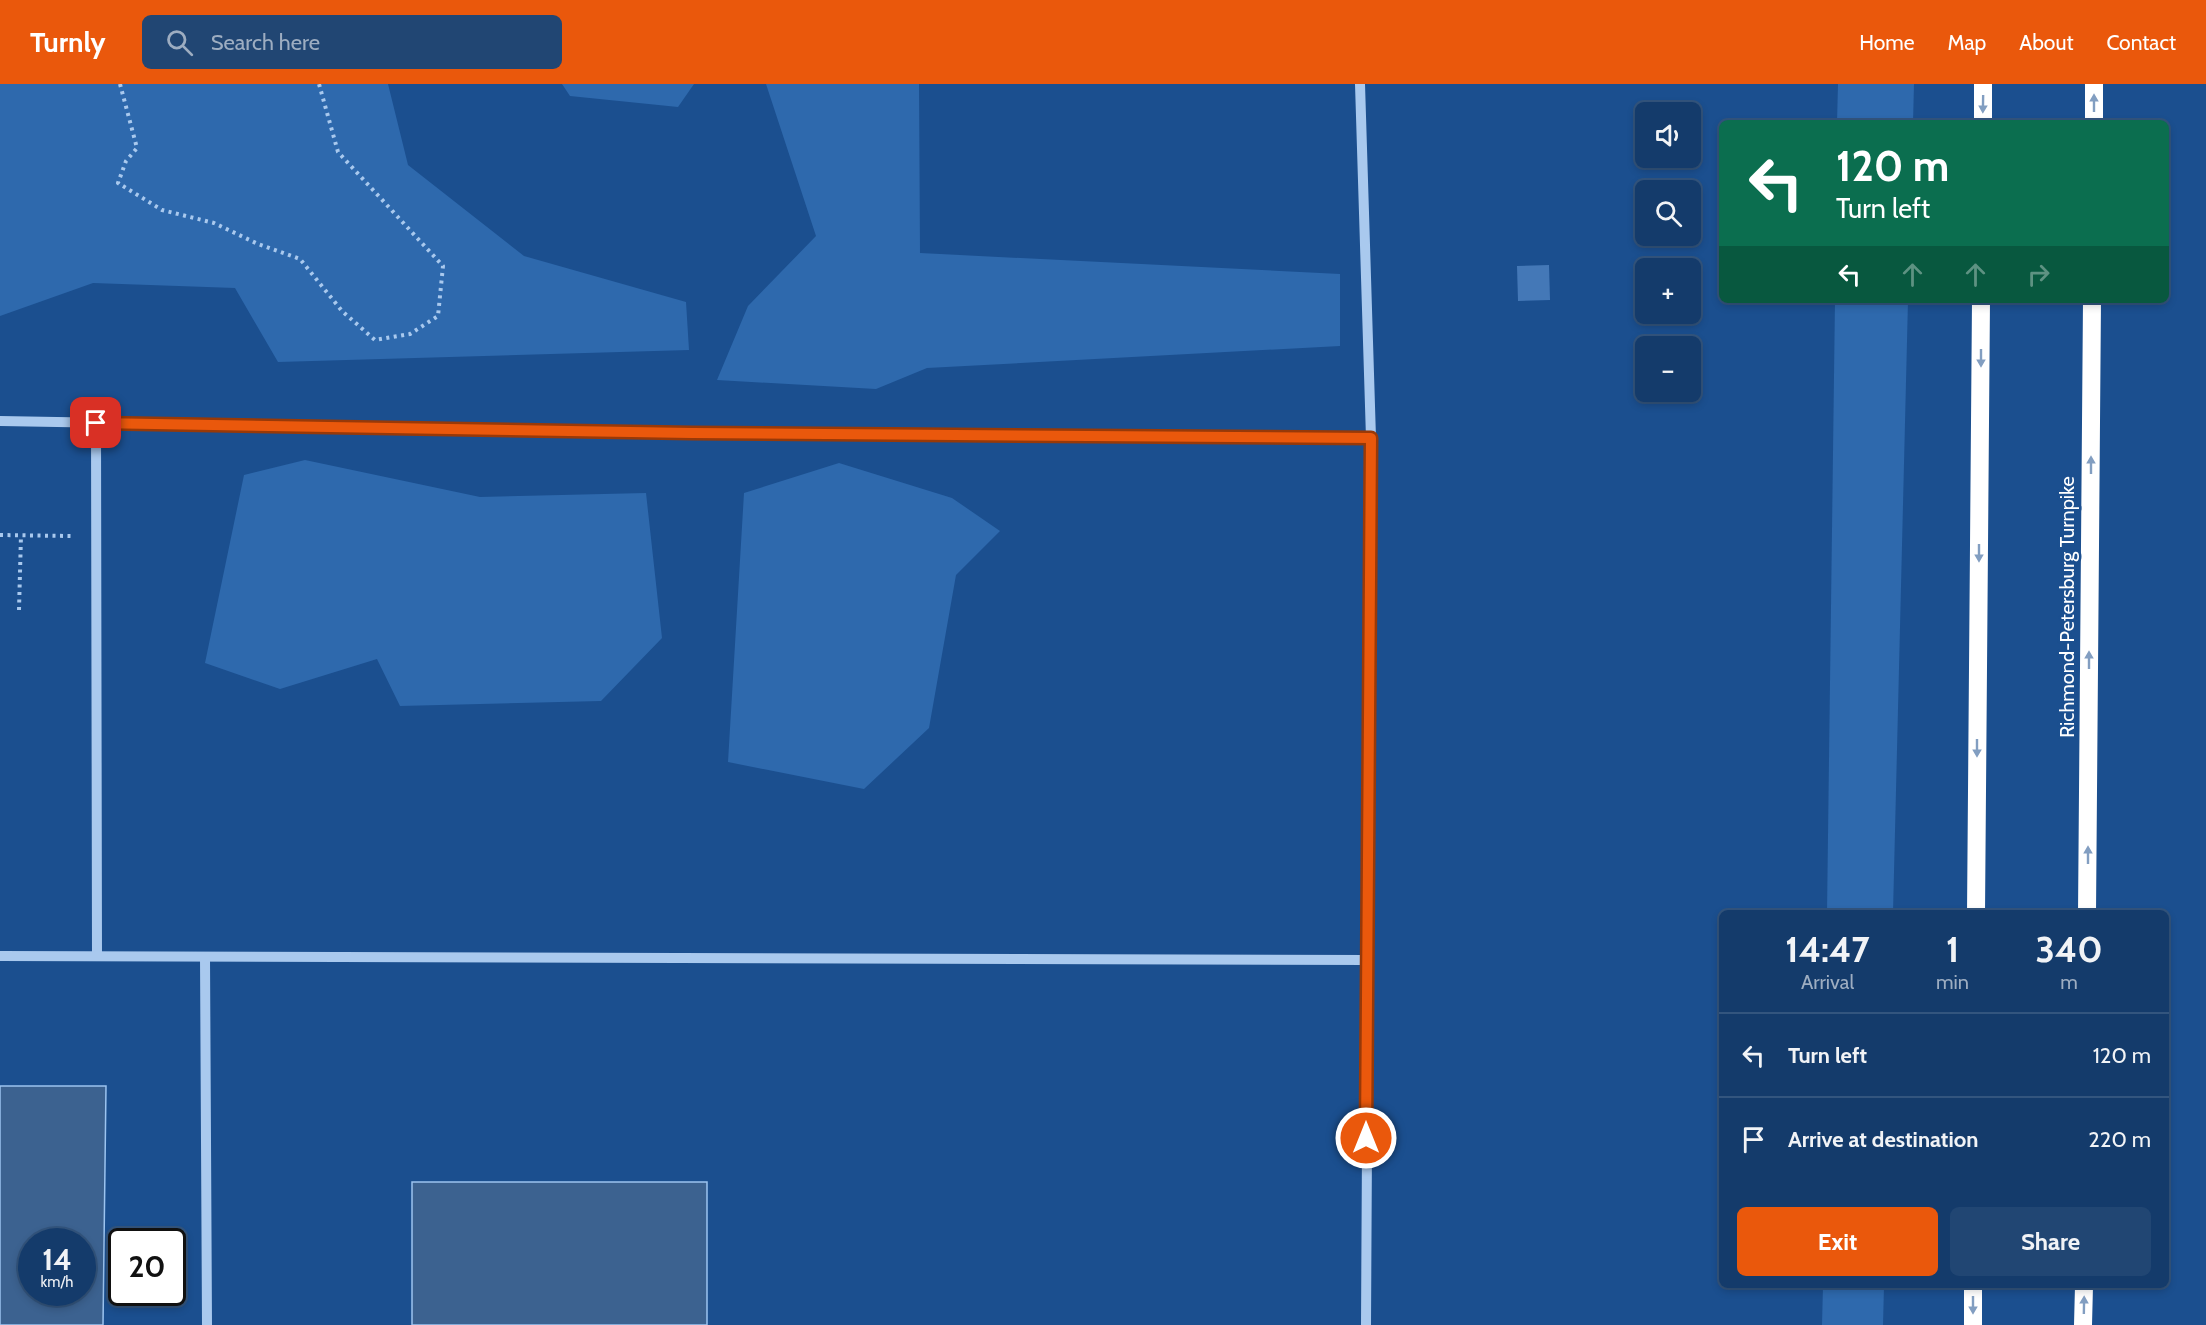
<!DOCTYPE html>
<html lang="en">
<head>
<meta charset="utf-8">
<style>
	:root { --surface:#143b6b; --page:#214673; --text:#f1f3f6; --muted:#9dadc1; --line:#33557e; --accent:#ea580c }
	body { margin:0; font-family:Cabin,sans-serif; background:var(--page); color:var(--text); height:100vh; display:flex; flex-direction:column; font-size:22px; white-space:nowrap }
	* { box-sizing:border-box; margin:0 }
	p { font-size:20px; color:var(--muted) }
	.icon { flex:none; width:33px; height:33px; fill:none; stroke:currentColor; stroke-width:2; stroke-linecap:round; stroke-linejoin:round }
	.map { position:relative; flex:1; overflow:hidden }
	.details { position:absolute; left:1719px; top:826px; width:450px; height:378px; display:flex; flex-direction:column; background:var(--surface); border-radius:9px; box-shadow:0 3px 9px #0003,0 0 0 2px var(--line) }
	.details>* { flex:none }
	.guide { position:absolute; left:1719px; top:36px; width:450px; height:183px; border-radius:9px; box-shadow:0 3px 9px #0003,0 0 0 2px var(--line); background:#0b6e4f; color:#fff; overflow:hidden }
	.fabs { position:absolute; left:1635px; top:18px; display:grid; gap:12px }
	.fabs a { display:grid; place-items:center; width:66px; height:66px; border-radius:9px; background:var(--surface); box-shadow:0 3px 9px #0003,0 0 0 2px var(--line); font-size:30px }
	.speed { position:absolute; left:18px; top:1144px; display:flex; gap:12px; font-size:30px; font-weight:700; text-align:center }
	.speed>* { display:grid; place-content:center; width:78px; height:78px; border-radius:50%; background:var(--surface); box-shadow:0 3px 9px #0003,0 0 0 2px var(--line); line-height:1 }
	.speed small { font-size:15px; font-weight:400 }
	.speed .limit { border:3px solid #111; border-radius:9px; background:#fff; color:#111 }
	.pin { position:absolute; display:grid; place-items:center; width:51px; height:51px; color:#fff; margin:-26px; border-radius:12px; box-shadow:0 3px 9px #0006 }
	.me { position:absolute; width:66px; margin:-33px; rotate:0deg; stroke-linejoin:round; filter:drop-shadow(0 0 4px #0008) }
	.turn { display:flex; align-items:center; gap:21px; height:126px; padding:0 18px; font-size:27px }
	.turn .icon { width:78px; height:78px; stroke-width:2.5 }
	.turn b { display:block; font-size:42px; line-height:51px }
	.lanes { display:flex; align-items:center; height:57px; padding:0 18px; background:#0003; justify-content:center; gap:30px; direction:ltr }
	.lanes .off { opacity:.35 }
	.eta { display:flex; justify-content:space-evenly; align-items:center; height:102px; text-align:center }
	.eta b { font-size:36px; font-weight:700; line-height:42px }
	.primary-button { display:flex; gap:12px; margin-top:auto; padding:12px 18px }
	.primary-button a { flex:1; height:69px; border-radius:9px; background:var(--accent); color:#fff; font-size:24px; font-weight:700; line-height:69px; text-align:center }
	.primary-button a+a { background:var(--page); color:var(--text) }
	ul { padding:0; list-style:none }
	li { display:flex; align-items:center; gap:18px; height:84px; padding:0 18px; border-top:2px solid var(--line) }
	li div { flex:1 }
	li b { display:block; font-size:22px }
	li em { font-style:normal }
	header { display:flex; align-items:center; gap:36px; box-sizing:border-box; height:84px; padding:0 30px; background:var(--accent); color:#fff }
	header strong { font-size:28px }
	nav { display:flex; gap:33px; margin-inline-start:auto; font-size:21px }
	.search { width:420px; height:54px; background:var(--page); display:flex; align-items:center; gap:15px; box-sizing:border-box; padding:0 21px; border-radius:9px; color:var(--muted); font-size:22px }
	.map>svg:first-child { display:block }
	.green { fill:#2e69ad }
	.water { fill:#3c6290; stroke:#9cc4f0; stroke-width:1.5; fill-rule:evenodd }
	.building { fill:#4478b7 }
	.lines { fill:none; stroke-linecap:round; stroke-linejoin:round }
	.path { stroke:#a9c9ee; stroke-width:4; stroke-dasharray:3 4.5; stroke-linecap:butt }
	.minor { stroke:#a9c9ee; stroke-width:10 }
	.highway { stroke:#fff; stroke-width:18 }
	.oneway { fill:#829ec1 }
	.route-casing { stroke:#983908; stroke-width:15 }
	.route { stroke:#ea580c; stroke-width:10 }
	.labels { text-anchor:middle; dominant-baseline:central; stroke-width:5; stroke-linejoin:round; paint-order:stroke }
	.street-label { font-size:20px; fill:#fff; stroke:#1b4f8f }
</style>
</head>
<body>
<header>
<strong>Turnly</strong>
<div class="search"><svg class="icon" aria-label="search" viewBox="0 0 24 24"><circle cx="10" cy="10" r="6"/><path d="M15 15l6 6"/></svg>Search here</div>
<nav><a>Home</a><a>Map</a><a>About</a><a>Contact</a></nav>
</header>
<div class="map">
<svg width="2206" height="1241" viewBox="0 0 2206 1241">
	<rect width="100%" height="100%" fill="#1b4f8f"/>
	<g class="green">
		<path d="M 0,0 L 388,0 L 408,81 L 524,172 L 686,218 L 689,266 L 278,278 L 235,204 L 93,199 L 0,232 Z"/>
		<path d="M 562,0 L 694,0 L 678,23 L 570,12 Z"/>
		<path d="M 766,0 L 919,0 L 920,169 L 1340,190 L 1340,262 L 927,284 L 876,305 L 717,296 L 748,222 L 816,152 Z"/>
		<path d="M 1838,0 L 1914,0 L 1913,39 L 1837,39 Z"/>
		<path d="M 1835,216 L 1908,216 L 1893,829 L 1827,829 Z"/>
		<path d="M 305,376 L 480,413 L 646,409 L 662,554 L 601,617 L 400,622 L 377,575 L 280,605 L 205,579 L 244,391 Z"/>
		<path d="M 839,379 L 952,414 L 1000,447 L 956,491 L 929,644 L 864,705 L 728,678 L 744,409 Z"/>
		<path d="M 1823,1202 L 1884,1202 L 1883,1241 L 1822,1241 Z"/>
	</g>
	<g class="water">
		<path d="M 0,1002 L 106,1002 L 103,1241 L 0,1241 ZM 32,1158 L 82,1158 L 82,1209 L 32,1209 Z"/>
		<rect x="412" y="1098" width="295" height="143"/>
	</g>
	<path class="building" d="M 1549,181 L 1550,216 L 1518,217 L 1517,182 Z"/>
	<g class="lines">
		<g class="path">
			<path d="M 120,0 L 137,64 L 126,77 L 118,99 L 162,126 L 214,139 L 258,160 L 300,175 L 342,227 L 375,256 L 410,250 L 438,232 L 443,182 L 338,68 L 319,0"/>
			<path d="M 0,451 L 71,452"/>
			<path d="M 19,526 L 21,451"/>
		</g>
		<g class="minor">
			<path d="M 1360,0 L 1371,354 L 1366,1241"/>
			<path d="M 0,337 L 691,349 L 1371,354"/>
			<path d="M 96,339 L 97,872"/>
			<path d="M 0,872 L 1368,876"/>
			<path d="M 205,873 L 207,1241"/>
		</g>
		<g class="highway">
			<path d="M 1983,39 L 1983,0"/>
			<path d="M 2094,39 L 2094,0"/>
			<path d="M 1976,830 L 1981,216"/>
			<path d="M 2087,830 L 2092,216"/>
			<path d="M 1973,1241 L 1973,1202"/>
			<path d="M 2083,1241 L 2084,1202"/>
		</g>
	</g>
	<defs><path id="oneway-solid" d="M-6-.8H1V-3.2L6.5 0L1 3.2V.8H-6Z" transform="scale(1.5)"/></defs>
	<g class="oneway">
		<use href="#oneway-solid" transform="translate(2094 19) rotate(-90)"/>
		<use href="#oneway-solid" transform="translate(1983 20) rotate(91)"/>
		<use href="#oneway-solid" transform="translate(1981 274) rotate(90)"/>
		<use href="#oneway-solid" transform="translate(2091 381) rotate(-90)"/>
		<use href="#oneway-solid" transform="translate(1979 469) rotate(90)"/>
		<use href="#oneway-solid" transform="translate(2089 576) rotate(-90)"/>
		<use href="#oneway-solid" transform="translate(1977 664) rotate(90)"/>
		<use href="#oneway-solid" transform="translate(2088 771) rotate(-90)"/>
		<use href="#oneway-solid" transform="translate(1973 1221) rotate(90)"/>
		<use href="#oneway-solid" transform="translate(2084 1221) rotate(-89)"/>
	</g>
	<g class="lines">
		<g class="route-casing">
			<path id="route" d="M 96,339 L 692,349 L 1371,354 L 1366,1054"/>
		</g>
		<use href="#route" class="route"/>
	</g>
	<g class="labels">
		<g class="street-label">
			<text transform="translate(2067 523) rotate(-90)">Richmond-Petersburg Turnpike</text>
		</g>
	</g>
</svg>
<div class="fabs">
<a><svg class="icon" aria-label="sound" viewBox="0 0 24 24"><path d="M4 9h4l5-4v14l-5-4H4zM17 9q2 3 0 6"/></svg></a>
<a><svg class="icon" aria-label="search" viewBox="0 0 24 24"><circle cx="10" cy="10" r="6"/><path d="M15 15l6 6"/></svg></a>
<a>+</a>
<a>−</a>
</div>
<div class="speed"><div>14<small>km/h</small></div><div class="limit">20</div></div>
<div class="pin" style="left:96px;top:339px;background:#d93025"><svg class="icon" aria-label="arrive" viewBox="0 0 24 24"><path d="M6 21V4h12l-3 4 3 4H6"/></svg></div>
<svg class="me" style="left:1366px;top:1054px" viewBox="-20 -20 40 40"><circle r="17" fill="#ea580c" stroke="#fff" stroke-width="3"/><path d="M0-11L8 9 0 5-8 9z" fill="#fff"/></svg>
<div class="guide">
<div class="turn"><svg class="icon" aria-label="left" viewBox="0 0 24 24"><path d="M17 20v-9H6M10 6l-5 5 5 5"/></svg><div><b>120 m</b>Turn left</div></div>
<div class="lanes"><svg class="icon" aria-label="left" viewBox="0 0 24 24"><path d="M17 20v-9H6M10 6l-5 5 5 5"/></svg><svg class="icon off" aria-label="ahead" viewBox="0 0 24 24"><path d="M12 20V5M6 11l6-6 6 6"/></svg><svg class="icon off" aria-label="ahead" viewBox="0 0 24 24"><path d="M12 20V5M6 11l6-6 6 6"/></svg><svg class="icon off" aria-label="right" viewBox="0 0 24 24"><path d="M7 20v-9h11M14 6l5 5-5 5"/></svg></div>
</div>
<section class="details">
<div class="eta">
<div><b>14:47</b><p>Arrival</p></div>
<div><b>1</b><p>min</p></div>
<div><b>340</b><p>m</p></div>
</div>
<ul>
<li><svg class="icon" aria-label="left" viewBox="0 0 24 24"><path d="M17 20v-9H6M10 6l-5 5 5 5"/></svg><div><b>Turn left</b></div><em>120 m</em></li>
<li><svg class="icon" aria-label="arrive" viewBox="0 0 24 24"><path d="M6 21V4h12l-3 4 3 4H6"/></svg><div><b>Arrive at destination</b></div><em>220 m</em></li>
</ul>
<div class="primary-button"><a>Exit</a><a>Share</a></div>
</section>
</div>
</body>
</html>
